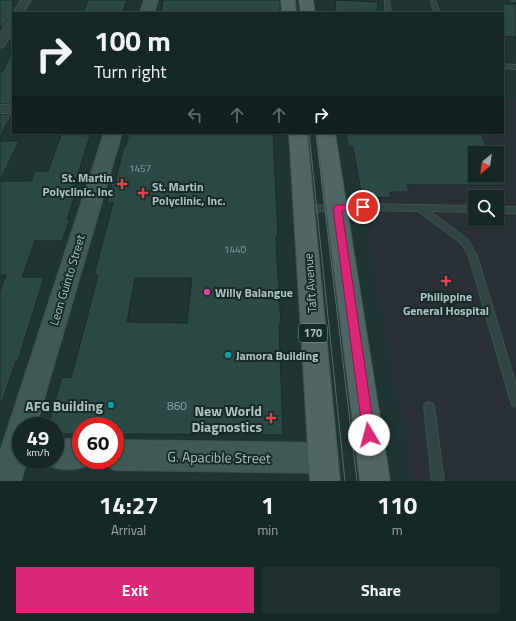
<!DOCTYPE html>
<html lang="en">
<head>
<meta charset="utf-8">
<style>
	:root { --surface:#162826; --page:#1f302e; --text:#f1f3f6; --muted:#9ea6a7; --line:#354443; --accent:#db2777 }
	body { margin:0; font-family:"Titillium Web",sans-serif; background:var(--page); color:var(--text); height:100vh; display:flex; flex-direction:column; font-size:15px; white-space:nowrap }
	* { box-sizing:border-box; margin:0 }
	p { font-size:13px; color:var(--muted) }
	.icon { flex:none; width:22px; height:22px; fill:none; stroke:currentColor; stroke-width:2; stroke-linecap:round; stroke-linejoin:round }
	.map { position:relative; height:481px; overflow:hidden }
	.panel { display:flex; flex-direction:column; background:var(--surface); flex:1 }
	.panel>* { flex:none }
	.banner { position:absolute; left:12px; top:12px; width:492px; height:122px; border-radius:0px; box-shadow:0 1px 3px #0004,0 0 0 1px var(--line); background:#162826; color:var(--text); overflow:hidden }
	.needle { width:26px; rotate:209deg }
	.tools { position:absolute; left:468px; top:146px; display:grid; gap:8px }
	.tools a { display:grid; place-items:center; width:36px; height:36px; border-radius:0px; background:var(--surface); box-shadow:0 1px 3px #0004,0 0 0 1px var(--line); font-size:20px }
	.speed { position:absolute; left:12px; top:417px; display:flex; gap:8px; font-size:20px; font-weight:700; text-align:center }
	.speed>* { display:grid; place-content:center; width:52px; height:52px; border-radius:50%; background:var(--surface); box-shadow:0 1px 3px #0004,0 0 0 1px var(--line); line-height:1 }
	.speed small { font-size:10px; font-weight:400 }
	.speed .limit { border:6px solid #d22; background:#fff; color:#111 }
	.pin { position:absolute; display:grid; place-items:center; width:34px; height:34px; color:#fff; margin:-17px; border:2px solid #fff; border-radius:50%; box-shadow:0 1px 4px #0007 }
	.me { position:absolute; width:44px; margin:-22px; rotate:352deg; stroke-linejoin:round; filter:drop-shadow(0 0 3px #0008) }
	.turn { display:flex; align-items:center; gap:14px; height:84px; padding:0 16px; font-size:18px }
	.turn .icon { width:52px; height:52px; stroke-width:2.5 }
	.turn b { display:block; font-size:28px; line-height:34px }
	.lanes { display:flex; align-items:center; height:38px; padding:0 16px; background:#0003; justify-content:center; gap:20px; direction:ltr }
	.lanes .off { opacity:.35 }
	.eta { display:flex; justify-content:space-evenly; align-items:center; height:68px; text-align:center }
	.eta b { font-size:24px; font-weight:700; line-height:28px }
	.cta { display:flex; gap:8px; margin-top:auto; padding:8px 16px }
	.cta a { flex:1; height:46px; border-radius:0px; background:var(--accent); color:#fff; font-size:16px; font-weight:700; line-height:46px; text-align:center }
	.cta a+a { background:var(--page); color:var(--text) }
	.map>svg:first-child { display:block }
	.medical { fill:#293137; fill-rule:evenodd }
	.building { fill:#2d4946; stroke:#192c2a; fill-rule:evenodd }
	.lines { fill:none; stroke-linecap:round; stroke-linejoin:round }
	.lane-casing { stroke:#3e5250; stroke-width:2 }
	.street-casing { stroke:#3e5250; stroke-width:2 }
	.secondary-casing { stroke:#3e5250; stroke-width:2 }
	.primary-casing { stroke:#3e5250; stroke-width:2 }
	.lane { fill:#324644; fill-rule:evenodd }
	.street { fill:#324644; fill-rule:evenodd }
	.secondary { fill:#3f5957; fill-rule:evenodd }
	.primary { fill:#4f6664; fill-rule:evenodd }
	.tram { stroke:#536d6b; stroke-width:1 }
	.route { fill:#db2777; stroke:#8e194d }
	.health-dot { fill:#e0444e; stroke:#172a28; stroke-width:1.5 }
	.hotel-dot { fill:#d1479c; stroke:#172a28; stroke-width:1.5 }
	.culture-dot { fill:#0f9aa8; stroke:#172a28; stroke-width:1.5 }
	.labels { text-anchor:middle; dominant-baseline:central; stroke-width:4; stroke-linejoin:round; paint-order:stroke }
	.number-label { font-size:10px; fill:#8aa3a2 }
	.shield { fill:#172a28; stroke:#7f9594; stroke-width:1 }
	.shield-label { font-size:11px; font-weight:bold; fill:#abc3c2 }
	.poi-label { font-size:12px; font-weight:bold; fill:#abc3c2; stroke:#172a28; text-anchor:start }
	.street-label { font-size:12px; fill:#abc3c2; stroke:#172a28 }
	.near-number-label { font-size:12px; fill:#8aa3a2 }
	.near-poi-label { font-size:14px; font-weight:bold; fill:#abc3c2; stroke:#172a28; text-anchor:end }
	.near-street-label { font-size:14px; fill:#abc3c2; stroke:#172a28 }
</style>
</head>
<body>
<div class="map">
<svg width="516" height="481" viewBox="0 0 516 481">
	<rect width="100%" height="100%" fill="#1e3533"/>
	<path class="medical" d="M 503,100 L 516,101 L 516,481 L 413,481 L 349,133 L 503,133 ZM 475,153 L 497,153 L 497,175 L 475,175 ZM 475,197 L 497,197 L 497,219 L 475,219 Z"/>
	<g class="building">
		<path d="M 0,0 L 13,0 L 12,14 L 13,18 L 8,19 L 3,27 L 0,27 Z"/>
		<path d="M 88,0 L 127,0 L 122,13 L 83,13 Z"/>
		<path d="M 163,0 L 280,0 L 280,13 L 161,13 Z"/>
		<path d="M 335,0 L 378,2 L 377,13 L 336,13 Z"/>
		<path d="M 503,4 L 516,4 L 516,37 L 503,36 Z"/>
		<path d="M 13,51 L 13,104 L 0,104 L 0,71 L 3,71 Z"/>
		<path d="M 0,114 L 12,114 L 0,137 Z"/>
		<path d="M 62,133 L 91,133 L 72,192 L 76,192 L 67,219 L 70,219 L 62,241 L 35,241 L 22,277 L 44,277 L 18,361 L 16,361 L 2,402 L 0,401 L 0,291 L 6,275 L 0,275 L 0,141 L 19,141 L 0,181 L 31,181 L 35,171 L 48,171 Z"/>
		<path d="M 129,133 L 273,133 L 278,237 L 276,237 L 277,260 L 281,324 L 279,324 L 283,435 L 115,434 L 115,426 L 81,426 L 81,434 L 55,434 L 55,426 L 48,426 L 62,377 L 71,378 L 86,322 L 98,275 L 94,275 L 113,203 L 107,203 L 112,183 L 115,183 L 124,146 L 126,146 ZM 135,278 L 192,278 L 187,323 L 127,322 Z"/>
		<path d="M 346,133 L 481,133 L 489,153 L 475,153 L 475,175 L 497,175 L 497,171 L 503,185 L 407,185 L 409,192 L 390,192 L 391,198 L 362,197 L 353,147 L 348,147 Z"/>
	</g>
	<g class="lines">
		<g class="lane-casing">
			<g id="lane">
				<path d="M 385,0 L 389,0 L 391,13 L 385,13 Z"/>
				<path d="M 431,0 L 435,0 L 440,13 L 434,13 Z"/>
				<rect x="512" y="0" width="4" height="1"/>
				<path d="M 503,64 L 516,65 L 516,69 L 503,68 Z"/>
				<path d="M 363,204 L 475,206 L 475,212 L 429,211 L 467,239 L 477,256 L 516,385 L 516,407 L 512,405 L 511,402 L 469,256 L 461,243 L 418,211 L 363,210 L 304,212 L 300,209 L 304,206 Z"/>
				<rect x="497" y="207" width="19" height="6"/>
				<path d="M 429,402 L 433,404 L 434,407 L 444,481 L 432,481 L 424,407 L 425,404 Z"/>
			</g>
		</g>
		<g class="street-casing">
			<g id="street">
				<path d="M 21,0 L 31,0 L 23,13 L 13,14 Z"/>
				<path d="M 13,19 L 13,32 L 4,46 L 0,48 L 0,34 L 9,20 Z"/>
				<rect x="0" y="105" width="13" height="8"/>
			</g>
		</g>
		<g class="secondary-casing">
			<g id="secondary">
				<path d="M 144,0 L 158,0 L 154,13 L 140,13 Z"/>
				<path d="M 104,133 L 122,133 L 36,426 L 21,426 L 21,460 L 27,460 L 21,481 L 0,481 L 0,452 Z"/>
				<path d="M 55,439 L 81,439 L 81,460 L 93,460 L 91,464 C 76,471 60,471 45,464 L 43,460 L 55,460 Z"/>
				<path d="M 115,440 L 323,443 L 333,448 L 338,458 L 333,468 L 323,473 L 115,470 L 105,465 L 102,460 L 115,460 Z"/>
			</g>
		</g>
		<g class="primary-casing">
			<g id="primary">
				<path d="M 281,0 L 295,0 L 296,13 L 282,13 Z"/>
				<path d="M 299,0 L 313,0 L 315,13 L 301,13 Z"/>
				<path d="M 289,133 L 307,133 L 340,481 L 310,481 Z"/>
				<path d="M 317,133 L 335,133 L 390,481 L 360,481 Z"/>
			</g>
		</g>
		<use href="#lane" class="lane"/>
		<use href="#street" class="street"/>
		<use href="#secondary" class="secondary"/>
		<use href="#primary" class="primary"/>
		<g class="tram">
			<path d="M 300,0 L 302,13"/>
			<path d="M 309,133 L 345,481"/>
			<path d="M 316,133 L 357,481"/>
		</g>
	</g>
	<path class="route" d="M 363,204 L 368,207 L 366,210 L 342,211 L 375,435 L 373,439 L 369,441 L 364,439 L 363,435 L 333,208 L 337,205 Z"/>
	<g class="health-dot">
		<path d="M120 178h4v4h4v4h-4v4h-4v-4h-4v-4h4z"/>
		<path d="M141 187h4v4h4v4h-4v4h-4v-4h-4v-4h4z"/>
		<path d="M444 275h4v4h4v4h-4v4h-4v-4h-4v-4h4z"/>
		<path d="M269 412h4v4h4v4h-4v4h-4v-4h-4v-4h4z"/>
	</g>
	<circle class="hotel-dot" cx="207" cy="292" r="4"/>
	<g class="culture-dot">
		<circle cx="228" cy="355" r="4"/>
		<circle cx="111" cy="405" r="4"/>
	</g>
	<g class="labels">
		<g class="number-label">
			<text x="140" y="168">1457</text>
			<text x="235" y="249">1440</text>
		</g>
		<rect class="shield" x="299" y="324" width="28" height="18" rx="3"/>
		<g class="shield-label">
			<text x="313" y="333">170</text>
		</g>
		<g class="poi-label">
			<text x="113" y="177" text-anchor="end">St. Martin<tspan x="113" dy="14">Polyclinic. Inc</tspan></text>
			<text x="152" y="186">St. Martin<tspan x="152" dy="14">Polyclinic, Inc.</tspan></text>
			<text x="215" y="292">Willy Balangue</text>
			<text x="446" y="296" text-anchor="middle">Philippine<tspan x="446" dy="14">General Hospital</tspan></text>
			<text x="236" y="355">Jamora Building</text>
		</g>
		<g class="street-label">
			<text transform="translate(67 280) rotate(-73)">Leon Guinto Street</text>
			<text transform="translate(310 283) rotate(-94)">Taft Avenue</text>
		</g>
		<g class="near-number-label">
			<text x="177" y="405">860</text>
		</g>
		<g class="near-poi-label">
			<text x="103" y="405">AFG Building</text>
			<text x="262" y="410">New World<tspan x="262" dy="16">Diagnostics</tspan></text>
		</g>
		<g class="near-street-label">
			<text transform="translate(219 457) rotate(1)">G. Apacible Street</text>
		</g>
	</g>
</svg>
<div class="tools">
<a><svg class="needle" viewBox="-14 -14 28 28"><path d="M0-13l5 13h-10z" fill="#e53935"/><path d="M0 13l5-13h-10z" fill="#9ea6a7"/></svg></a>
<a><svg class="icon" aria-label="search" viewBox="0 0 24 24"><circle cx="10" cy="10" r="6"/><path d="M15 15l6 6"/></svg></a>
</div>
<div class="speed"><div>49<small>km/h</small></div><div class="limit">60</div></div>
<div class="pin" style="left:363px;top:207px;background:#d93025"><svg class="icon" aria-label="arrive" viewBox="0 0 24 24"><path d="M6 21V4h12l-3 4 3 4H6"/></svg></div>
<svg class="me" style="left:369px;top:435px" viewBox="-20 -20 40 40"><circle r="19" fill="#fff"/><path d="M0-13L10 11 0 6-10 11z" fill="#db2777"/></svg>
<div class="banner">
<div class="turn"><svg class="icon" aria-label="right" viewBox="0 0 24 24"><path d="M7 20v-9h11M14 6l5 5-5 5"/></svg><div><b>100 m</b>Turn right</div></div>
<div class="lanes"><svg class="icon off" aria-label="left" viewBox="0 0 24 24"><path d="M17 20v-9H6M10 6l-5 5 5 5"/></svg><svg class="icon off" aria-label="ahead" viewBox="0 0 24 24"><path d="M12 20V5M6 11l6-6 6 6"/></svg><svg class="icon off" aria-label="ahead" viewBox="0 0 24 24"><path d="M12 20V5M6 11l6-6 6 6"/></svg><svg class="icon" aria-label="right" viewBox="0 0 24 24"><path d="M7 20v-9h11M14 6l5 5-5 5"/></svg></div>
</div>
</div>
<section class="panel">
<div class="eta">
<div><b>14:27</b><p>Arrival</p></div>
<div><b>1</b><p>min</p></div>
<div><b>110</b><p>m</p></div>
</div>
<div class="cta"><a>Exit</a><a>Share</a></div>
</section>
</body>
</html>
